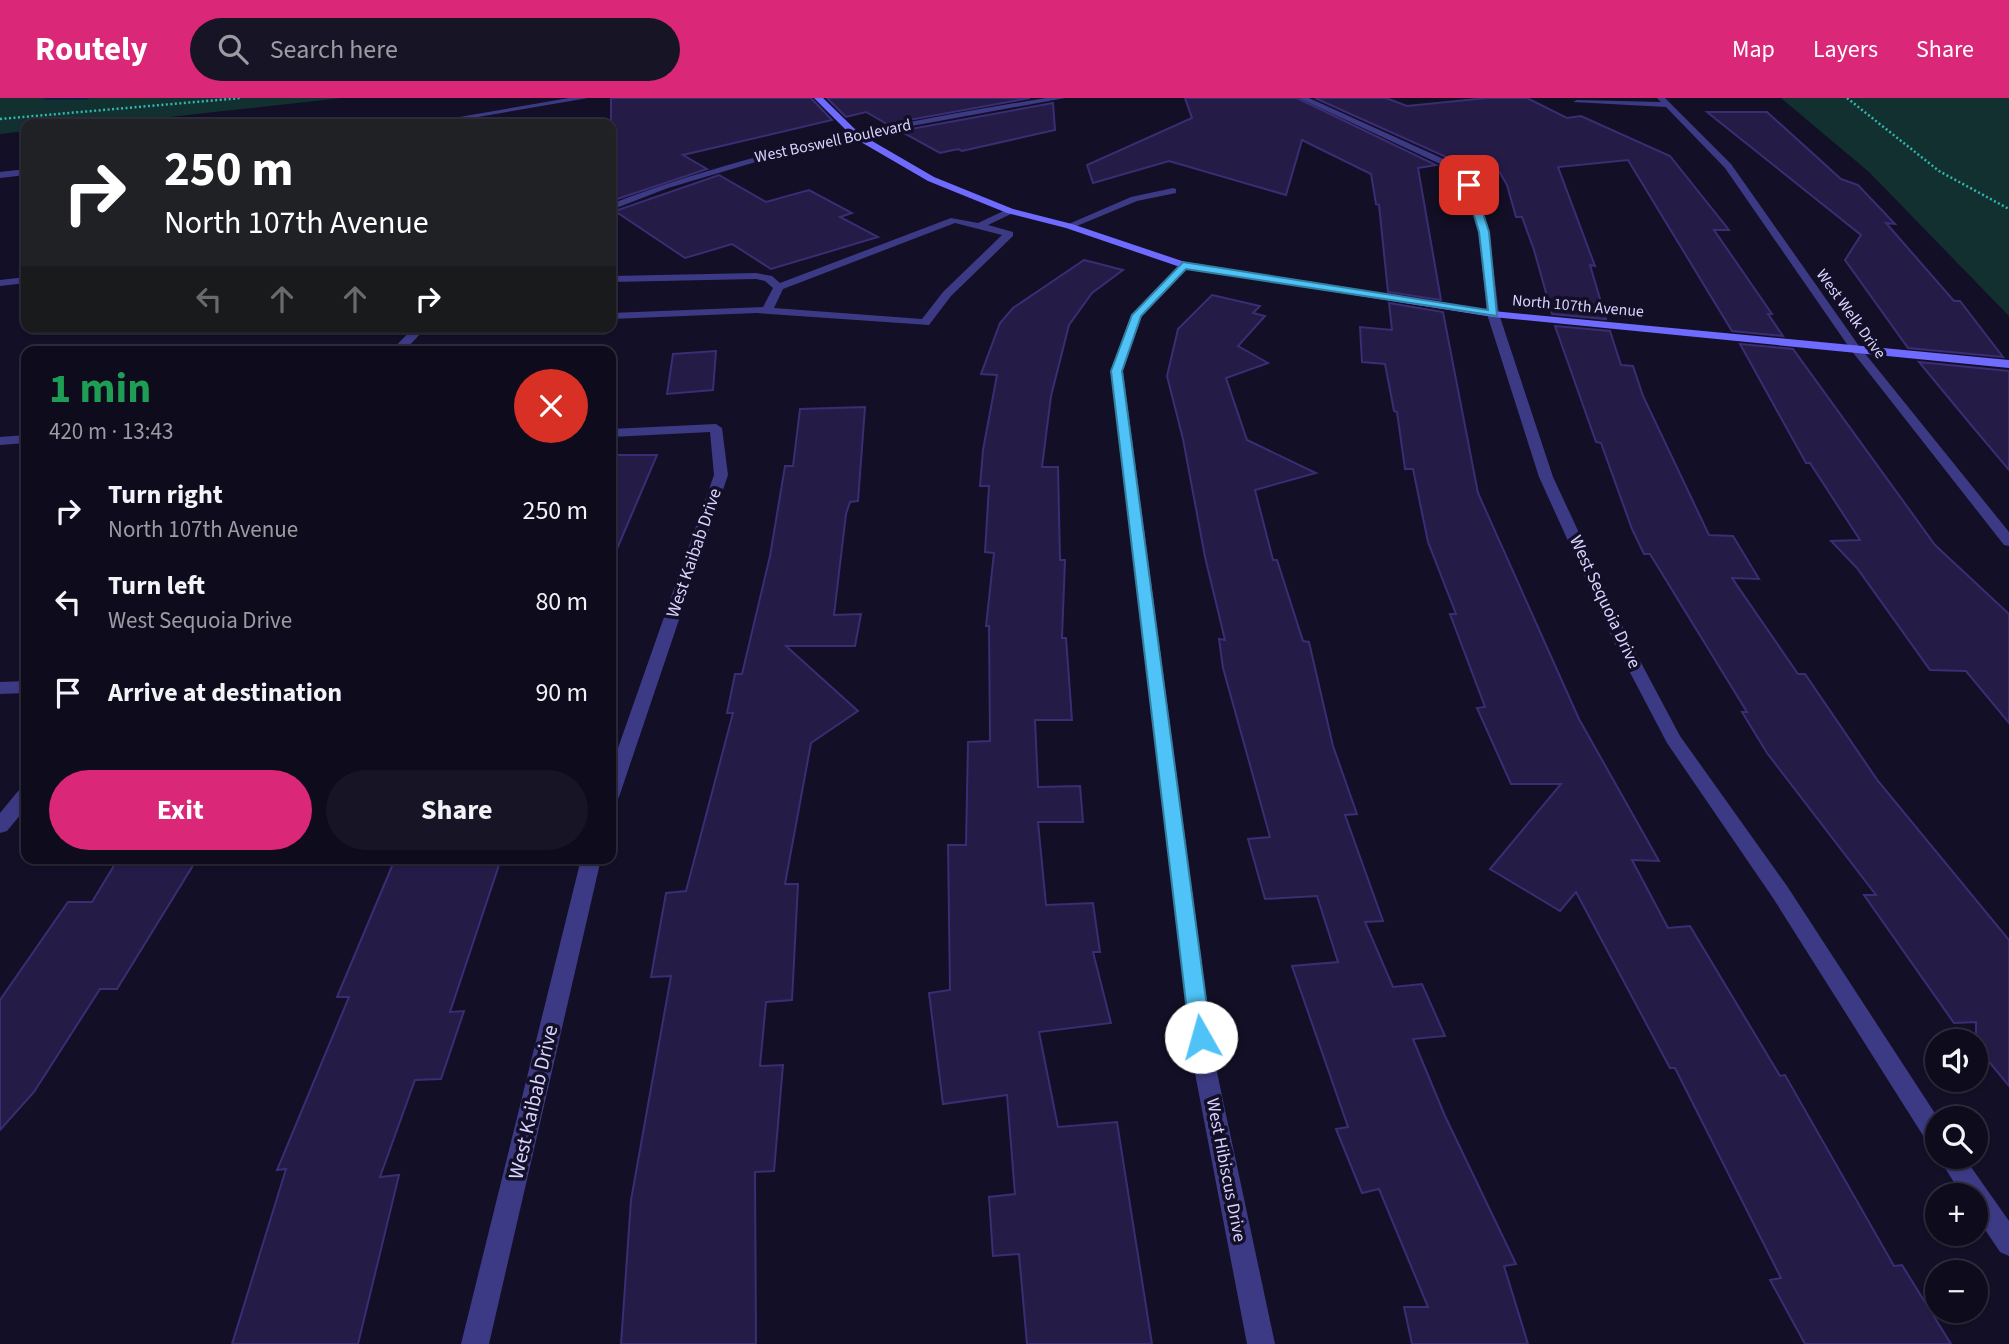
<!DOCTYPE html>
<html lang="en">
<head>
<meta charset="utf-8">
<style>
	:root { --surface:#0e0b1c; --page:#171425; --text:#f1f3f6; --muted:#9b9ba3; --line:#2e2b3b; --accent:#db2777 }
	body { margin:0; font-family:"Source Sans 3",sans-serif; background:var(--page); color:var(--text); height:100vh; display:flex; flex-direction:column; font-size:26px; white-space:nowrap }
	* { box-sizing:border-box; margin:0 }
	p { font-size:23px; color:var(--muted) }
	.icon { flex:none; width:38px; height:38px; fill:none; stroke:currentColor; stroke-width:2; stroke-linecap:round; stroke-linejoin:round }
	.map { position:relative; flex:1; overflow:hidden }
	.panel { position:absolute; left:21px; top:248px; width:595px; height:518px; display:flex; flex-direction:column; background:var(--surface); border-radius:14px; box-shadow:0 2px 5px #0004,0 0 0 2px var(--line) }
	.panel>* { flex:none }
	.hud { position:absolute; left:21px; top:21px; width:595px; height:214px; border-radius:14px; box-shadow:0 2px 5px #0004,0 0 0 2px var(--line); background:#202124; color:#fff; overflow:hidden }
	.controls { position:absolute; left:1925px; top:931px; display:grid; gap:14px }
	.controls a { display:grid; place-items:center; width:63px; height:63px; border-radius:50%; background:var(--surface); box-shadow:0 2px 5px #0004,0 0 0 2px var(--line); font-size:35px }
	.pin { position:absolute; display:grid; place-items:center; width:60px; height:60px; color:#fff; margin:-30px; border-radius:14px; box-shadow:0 4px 10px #0006 }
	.me { position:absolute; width:77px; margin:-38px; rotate:353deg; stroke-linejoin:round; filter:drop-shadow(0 0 5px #0008) }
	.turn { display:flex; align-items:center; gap:24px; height:147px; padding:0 28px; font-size:32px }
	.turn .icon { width:91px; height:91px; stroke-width:2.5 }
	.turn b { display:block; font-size:49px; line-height:60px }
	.lanes { display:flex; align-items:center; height:66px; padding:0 28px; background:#0003; justify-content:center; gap:35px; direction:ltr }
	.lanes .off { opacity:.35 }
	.round { display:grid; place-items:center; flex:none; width:74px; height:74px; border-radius:37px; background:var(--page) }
	.summary { display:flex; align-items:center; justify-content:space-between; height:119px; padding:0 28px }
	h1 { font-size:42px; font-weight:700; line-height:52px; color:#1e9e55 }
	.cta { display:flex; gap:14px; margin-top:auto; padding:14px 28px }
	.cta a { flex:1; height:80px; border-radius:42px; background:var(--accent); color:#fff; font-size:28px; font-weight:700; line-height:80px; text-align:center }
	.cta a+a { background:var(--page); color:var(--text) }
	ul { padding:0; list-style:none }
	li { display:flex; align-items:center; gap:21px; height:91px; padding:0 28px }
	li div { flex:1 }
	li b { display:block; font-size:26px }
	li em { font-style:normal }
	header { display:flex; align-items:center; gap:42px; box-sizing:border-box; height:98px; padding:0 35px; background:var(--accent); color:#fff }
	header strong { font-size:33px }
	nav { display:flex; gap:38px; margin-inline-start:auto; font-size:24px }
	.search { width:490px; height:63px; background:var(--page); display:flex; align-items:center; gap:18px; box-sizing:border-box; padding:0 24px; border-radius:38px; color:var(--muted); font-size:26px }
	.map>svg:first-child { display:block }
	.green { fill:#12302f }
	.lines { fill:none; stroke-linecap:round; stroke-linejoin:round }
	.stream { fill:#0a1f44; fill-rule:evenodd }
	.building { fill:#241b47; stroke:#3b2d73; stroke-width:2 }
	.path { stroke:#2fb8b0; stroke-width:2.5; stroke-dasharray:2 2.5; stroke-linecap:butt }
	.lane { fill:#3d3a85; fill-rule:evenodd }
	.street { fill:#3d3a85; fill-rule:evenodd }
	.secondary { fill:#6f6bff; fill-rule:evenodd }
	.route { fill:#4fc3f7; stroke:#337fa1; stroke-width:2 }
	.labels { text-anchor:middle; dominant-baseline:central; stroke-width:7; stroke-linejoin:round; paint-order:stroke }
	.far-street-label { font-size:16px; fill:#d9d4ff; stroke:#130f26 }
	.street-label { font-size:18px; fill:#d9d4ff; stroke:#130f26 }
	.near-street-label { font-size:21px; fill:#d9d4ff; stroke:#130f26 }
</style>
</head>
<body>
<header>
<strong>Routely</strong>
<div class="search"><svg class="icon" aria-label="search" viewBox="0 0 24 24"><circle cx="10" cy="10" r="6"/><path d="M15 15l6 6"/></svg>Search here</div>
<nav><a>Map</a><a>Layers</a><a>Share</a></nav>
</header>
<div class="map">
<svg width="2009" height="1246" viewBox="0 0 2009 1246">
	<rect width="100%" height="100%" fill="#130f26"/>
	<g class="green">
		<path d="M 0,0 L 342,0 L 105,26 L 26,26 L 26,33 L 0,36 Z"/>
		<path d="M 1781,0 L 2009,0 L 2009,218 L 1869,74 Z"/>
	</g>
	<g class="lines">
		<path class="stream" d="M 43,0 L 89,0 L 86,2 L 46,2 Z"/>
	</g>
	<g class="building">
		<path d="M 611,0 L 811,0 L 832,22 L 683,57 L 707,71 L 611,103 Z"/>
		<path d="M 827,0 L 1030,0 L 887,26 L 866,14 L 846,19 Z"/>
		<path d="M 1185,0 L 1297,0 L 1436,67 L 1418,70 L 1441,202 L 1388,194 L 1379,107 L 1376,106 L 1371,76 L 1302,42 L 1286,97 L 1169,63 L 1093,85 L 1087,67 L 1192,20 Z"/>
		<path d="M 1315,0 L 1386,0 L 1407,8 L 1487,0 L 1527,0 L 1567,20 L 1581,18 L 1670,58 L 1729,132 L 1714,132 L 1772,216 L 1768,216 L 1783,238 L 1732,233 L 1628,62 L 1558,69 L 1595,168 L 1590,167 L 1606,221 L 1552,216 L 1534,152 L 1522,119 L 1516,119 L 1507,87 L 1500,75 L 1476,60 L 1455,63 Z"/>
		<path d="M 1053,5 L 1055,32 L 962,53 L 958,51 L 940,55 L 900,33 Z"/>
		<path d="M 1707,14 L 1767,14 L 1841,81 L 1858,87 L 1895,126 L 1886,125 L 1954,203 L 1960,203 L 2003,259 L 1908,250 L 1845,162 L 1861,137 Z"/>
		<path d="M 719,77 L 766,104 L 809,92 L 852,115 L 840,119 L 878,139 L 771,171 L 732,146 L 685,160 L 615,113 Z"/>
		<path d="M 1084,162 L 1123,172 L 1092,195 L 1069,227 L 1051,298 L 1042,369 L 1058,369 L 1060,462 L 1065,462 L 1062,540 L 1066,540 L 1072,622 L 1035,622 L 1038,689 L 1080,688 L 1083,724 L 1038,724 L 1046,807 L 1093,805 L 1100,854 L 1093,854 L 1111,925 L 1039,934 L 1058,1029 L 1117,1024 L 1152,1246 L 1027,1246 L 1019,1156 L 993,1158 L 989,1099 L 1015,1096 L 1007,997 L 943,1006 L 929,895 L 950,892 L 948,747 L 966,747 L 968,644 L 990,643 L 989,528 L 986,528 L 994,455 L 985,454 L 989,388 L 980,388 L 983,352 L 997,277 L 981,276 L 1000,225 L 1013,210 Z"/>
		<path d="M 1212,197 L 1260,208 L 1253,215 L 1265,218 L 1238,248 L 1268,265 L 1226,280 L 1247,342 L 1316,375 L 1255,392 L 1273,462 L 1277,462 L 1303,543 L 1309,544 L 1333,648 L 1357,716 L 1345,717 L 1383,823 L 1365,824 L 1393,889 L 1422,886 L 1445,938 L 1413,941 L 1445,1018 L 1516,1166 L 1504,1168 L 1528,1246 L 1412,1246 L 1404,1209 L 1428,1209 L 1379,1091 L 1362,1095 L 1336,1031 L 1348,1029 L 1292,868 L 1338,864 L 1317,798 L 1265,801 L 1248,741 L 1270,739 L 1223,570 L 1219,541 L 1225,542 L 1205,459 L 1183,341 L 1167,278 L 1178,231 Z"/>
		<path d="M 1389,205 L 1443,214 L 1478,395 L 1579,621 L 1659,763 L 1632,762 L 1668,830 L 1690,828 L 1780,978 L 1785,977 L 1894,1168 L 1902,1167 L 1951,1246 L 1805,1246 L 1770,1182 L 1781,1180 L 1675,970 L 1670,970 L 1576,794 L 1560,813 L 1490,771 L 1561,686 L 1511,686 L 1477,610 L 1485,609 L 1450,516 L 1456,516 L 1428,444 L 1413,371 L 1405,371 L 1397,314 L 1394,313 L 1385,266 L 1362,264 L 1360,229 L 1392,232 Z"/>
		<path d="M 1555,228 L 1610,233 L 1621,267 L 1633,268 L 1643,298 L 1709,437 L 1733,438 L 1759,481 L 1732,480 L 1798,576 L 1805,576 L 1878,683 L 2009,842 L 2009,988 L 1976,948 L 1976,924 L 1954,925 L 1864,797 L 1876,797 L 1767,655 L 1742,614 L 1747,614 L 1650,456 L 1644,456 L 1632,431 L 1601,345 L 1596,344 Z"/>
		<path d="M 1740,246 L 1793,251 L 1935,447 L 2009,516 L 2009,625 L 1966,573 L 1930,572 L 1857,470 L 1831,443 L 1860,442 L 1810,365 L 1806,365 Z"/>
		<path d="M 716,253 L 713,292 L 667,296 L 673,256 Z"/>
		<path d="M 1919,264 L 2009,273 L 2009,372 L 1967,322 Z"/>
		<path d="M 865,309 L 858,403 L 850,404 L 846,416 L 834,517 L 861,516 L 855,548 L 786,548 L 858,613 L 811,645 L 785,786 L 798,786 L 792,902 L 766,904 L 760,968 L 783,967 L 774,1073 L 755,1074 L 756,1246 L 621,1246 L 631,1102 L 671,878 L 651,879 L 666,795 L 686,793 L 733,615 L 727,615 L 735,576 L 742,576 L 770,458 L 785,368 L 793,368 L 800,311 Z"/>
		<path d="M 611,357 L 657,357 L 611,465 Z"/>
		<path d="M 118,761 L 197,761 L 117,891 L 100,891 L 34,994 L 0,1032 L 0,902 L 68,804 L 92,804 Z"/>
		<path d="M 395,761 L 501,761 L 450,914 L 464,913 L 441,981 L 415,982 L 380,1079 L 399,1077 L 358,1246 L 232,1246 L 286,1071 L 277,1072 L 349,899 L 337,899 Z"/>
	</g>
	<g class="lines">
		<g class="path">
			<path d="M 1847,0 L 1939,73 L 2009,111"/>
			<path d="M 0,21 L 241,0"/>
		</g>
		<path class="lane" d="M 1010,110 L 1015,113 L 1013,115 L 988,127 L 1013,134 L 1013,138 L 951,198 L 929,227 L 756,215 L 611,221 L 611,215 L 763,209 L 773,190 L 765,183 L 756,181 L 611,184 L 611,178 L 756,175 L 772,178 L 780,185 L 951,120 L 978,125 ZM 955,125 L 1002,137 L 943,194 L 922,221 L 774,210 L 783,191 Z"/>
		<g class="street">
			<path d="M 569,0 L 588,0 L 437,26 L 419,26 Z"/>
			<path d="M 1046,0 L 1065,0 L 890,32 L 779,57 L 668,90 L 611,112 L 611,106 C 752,52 898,24 1046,0 Z"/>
			<path d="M 1299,0 L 1309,0 L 1459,68 L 1475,87 L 1489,134 L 1499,216 L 1553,379 L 1630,544 L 1680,638 L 1787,788 L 1938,1020 L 1937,1050 L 1929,1047 L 1773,800 L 1667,645 L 1614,544 L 1539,379 L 1487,216 L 1479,134 L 1466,87 L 1453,72 Z"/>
			<path d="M 1657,0 L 1665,0 L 1731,66 L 1859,248 L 2009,434 L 2009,448 L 2004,447 L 1851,252 L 1725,70 L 1666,9 L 1573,4 L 1577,2 L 1661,4 Z"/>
			<path d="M 26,71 L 26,77 L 0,80 L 0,74 Z"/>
			<path d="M 1173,90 L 1176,91 L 1176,95 L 1137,103 L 1072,130 L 1064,128 L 1131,99 Z"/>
			<path d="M 1183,164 L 1187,165 L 1187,169 L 1142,218 L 1123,273 L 1215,965 L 1275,1246 L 1247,1246 L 1193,965 L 1111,273 L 1131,217 Z"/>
			<path d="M 26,179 L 26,185 L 0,188 L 0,182 Z"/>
			<path d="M 414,229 L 427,229 L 403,254 L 390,254 Z"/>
			<path d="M 716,326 L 722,330 L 728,377 L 620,696 L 618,701 L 611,703 L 611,670 L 714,377 L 710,334 L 611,339 L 611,331 Z"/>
			<path d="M 26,337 L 26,345 L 0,347 L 0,339 Z"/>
			<path d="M 26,583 L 26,595 L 0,596 L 0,584 Z"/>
			<path d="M 26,690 L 26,710 L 7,733 L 0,735 L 0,715 L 19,692 Z"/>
			<path d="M 581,761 L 601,761 L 489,1246 L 461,1246 Z"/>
			<path d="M 1938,1059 L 1964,1059 L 2009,1123 L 2009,1158 L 2000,1154 L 1976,1118 L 1976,1097 L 1962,1097 Z"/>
		</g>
		<path class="secondary" d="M 814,0 L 823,0 L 860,36 L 934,79 L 1013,111 L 1072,126 L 1185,164 L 1493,213 L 2009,262 L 2009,270 L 1493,219 L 1183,170 L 1066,130 L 1007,115 L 928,83 L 854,40 Z"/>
	</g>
	<path class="route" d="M 1469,85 L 1474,87 L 1489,134 L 1497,218 L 1186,171 L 1141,218 L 1122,273 L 1211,939 L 1208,945 L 1201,948 L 1193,945 L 1190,939 L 1111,273 L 1132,217 L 1183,164 L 1488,212 L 1479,134 L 1465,87 Z"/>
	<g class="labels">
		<g class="far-street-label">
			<text transform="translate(833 43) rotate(-12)">West Boswell Boulevard</text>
			<text transform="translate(1578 208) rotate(5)">North 107th Avenue</text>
			<text transform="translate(1851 216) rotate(54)">West Welk Drive</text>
		</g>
		<g class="street-label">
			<text transform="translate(694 455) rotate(-71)">West Kaibab Drive</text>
			<text transform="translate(1605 504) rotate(65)">West Sequoia Drive</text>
			<text transform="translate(1226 1072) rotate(79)">West Hibiscus Drive</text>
		</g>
		<g class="near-street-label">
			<text transform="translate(533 1004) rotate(-77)">West Kaibab Drive</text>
		</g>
	</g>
</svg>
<div class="controls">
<a><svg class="icon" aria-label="sound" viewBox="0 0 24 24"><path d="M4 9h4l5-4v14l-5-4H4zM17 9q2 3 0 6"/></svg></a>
<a><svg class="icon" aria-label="search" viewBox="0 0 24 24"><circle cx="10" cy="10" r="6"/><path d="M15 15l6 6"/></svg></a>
<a>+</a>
<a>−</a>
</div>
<div class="pin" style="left:1469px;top:87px;background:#d93025"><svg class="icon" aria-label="arrive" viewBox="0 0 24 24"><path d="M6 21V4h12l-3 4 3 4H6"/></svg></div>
<svg class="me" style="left:1201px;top:939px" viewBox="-20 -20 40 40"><circle r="19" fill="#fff"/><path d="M0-13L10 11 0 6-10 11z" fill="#4fc3f7"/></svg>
<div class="hud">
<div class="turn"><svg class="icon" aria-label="right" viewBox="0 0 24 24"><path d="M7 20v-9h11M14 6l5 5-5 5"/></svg><div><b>250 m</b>North 107th Avenue</div></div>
<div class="lanes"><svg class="icon off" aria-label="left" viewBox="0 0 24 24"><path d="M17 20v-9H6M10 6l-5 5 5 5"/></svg><svg class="icon off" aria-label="ahead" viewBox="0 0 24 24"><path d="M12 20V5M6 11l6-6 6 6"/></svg><svg class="icon off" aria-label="ahead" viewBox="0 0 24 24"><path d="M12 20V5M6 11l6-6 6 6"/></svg><svg class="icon" aria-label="right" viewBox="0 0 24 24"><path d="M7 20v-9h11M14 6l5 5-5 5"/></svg></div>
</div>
<section class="panel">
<div class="summary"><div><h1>1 min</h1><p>420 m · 13:43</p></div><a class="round" style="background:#d93025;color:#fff"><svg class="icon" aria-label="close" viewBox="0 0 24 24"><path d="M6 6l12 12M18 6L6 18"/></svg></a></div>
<ul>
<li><svg class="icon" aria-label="right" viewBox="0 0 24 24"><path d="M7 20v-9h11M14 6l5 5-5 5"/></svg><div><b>Turn right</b><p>North 107th Avenue</p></div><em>250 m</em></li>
<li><svg class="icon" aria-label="left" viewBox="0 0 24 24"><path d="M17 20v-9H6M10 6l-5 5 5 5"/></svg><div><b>Turn left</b><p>West Sequoia Drive</p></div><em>80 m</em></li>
<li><svg class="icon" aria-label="arrive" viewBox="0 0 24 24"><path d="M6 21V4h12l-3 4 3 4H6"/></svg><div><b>Arrive at destination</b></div><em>90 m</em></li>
</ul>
<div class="cta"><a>Exit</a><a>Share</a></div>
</section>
</div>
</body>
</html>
